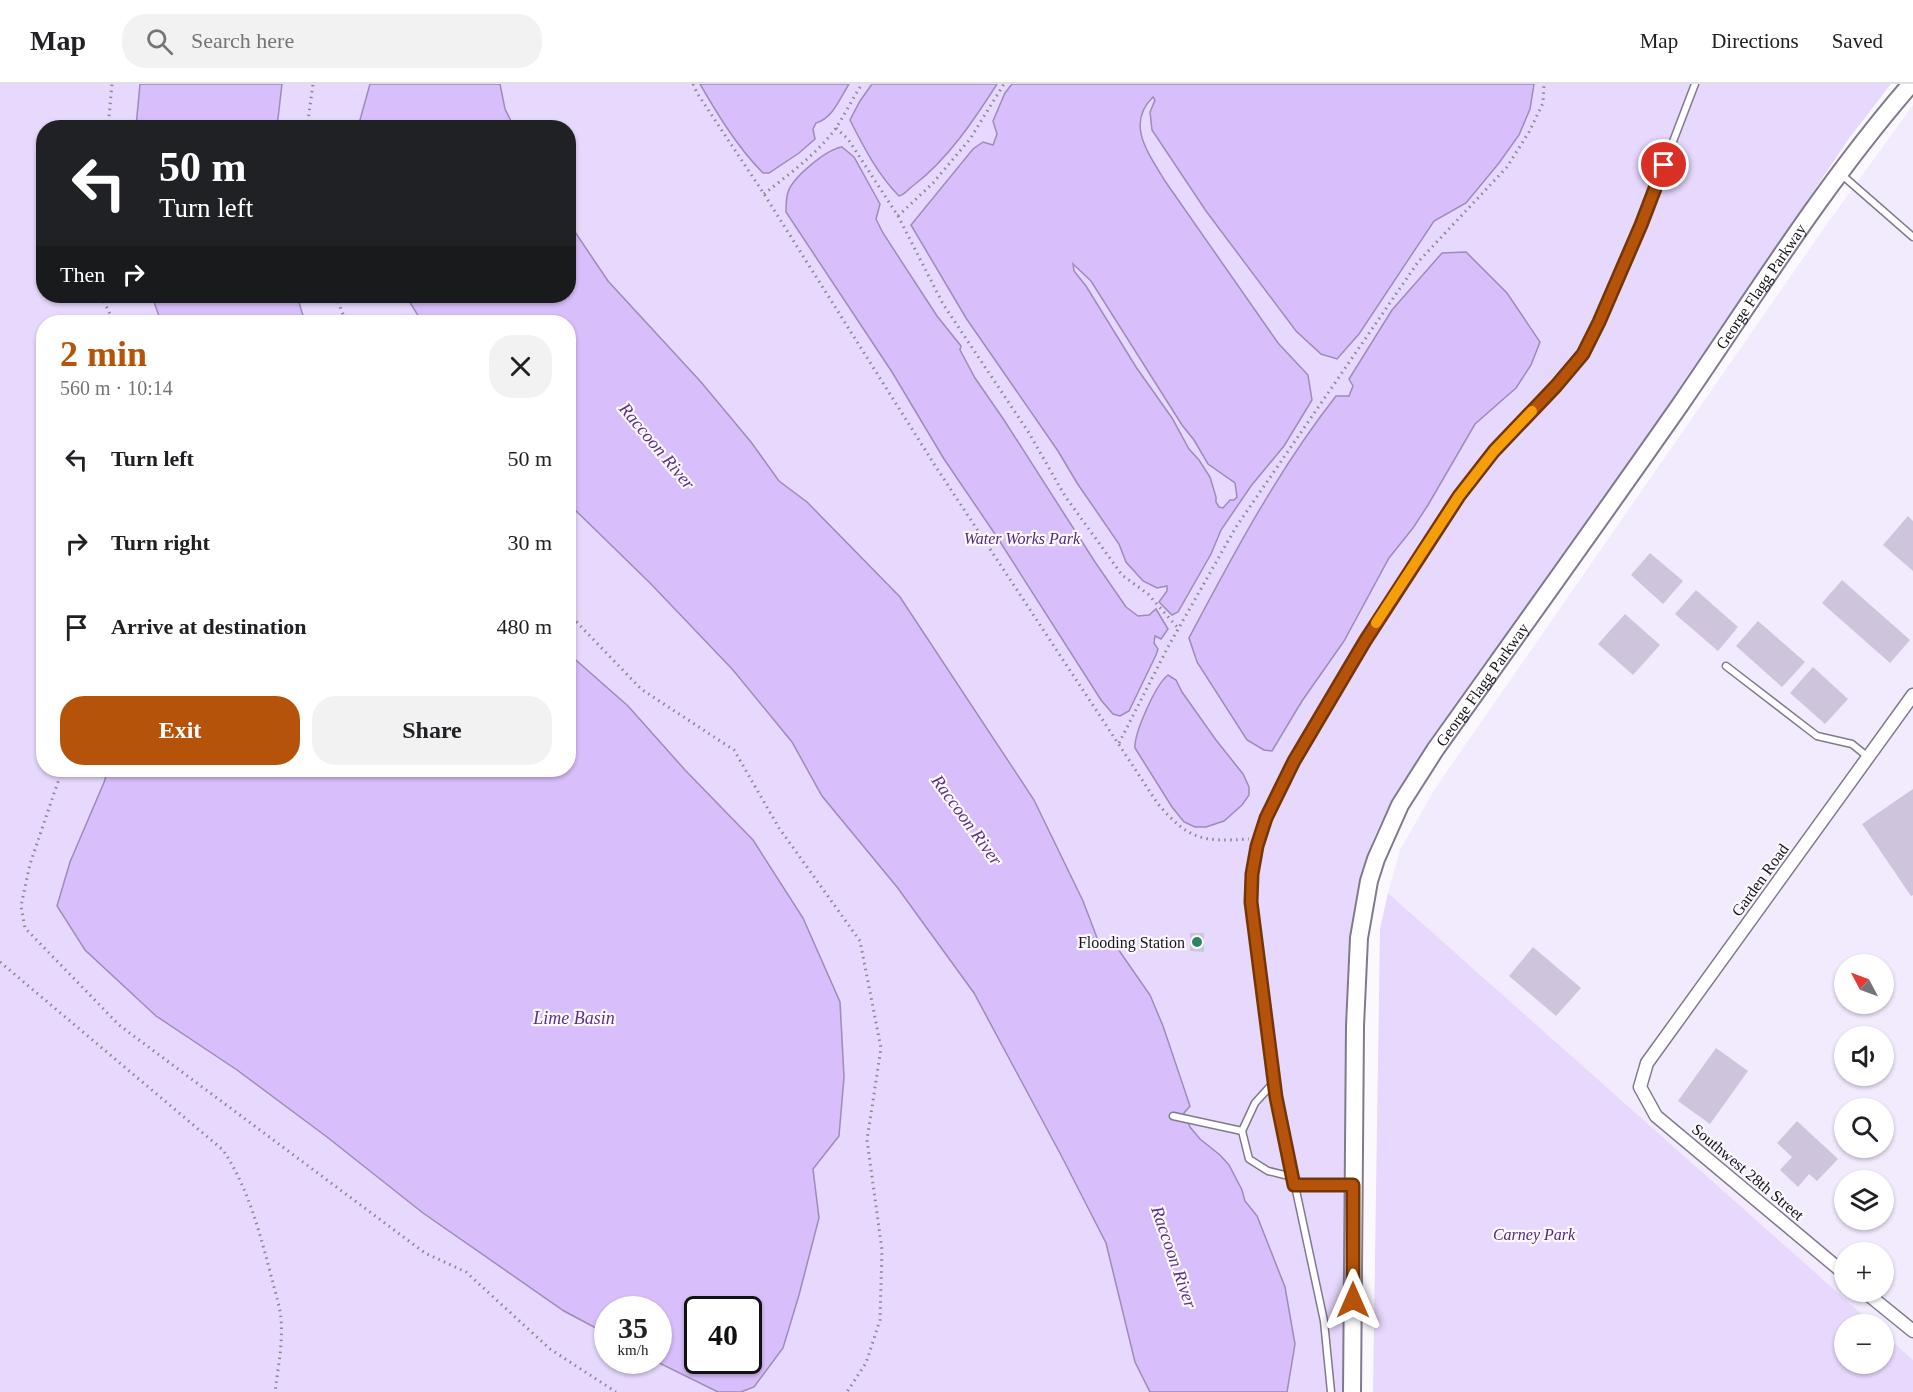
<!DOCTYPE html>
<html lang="en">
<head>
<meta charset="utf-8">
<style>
	:root { --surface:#fff; --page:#f2f2f2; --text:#202124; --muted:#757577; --line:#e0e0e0; --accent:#b45309 }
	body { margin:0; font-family:Georgia,serif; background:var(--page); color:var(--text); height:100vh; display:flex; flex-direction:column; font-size:22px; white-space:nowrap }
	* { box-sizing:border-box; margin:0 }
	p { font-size:20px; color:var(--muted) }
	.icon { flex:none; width:33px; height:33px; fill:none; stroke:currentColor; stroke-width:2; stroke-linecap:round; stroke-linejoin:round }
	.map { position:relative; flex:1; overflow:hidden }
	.side { position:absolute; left:36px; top:231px; width:540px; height:462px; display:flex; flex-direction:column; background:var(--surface); border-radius:24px; box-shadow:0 2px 4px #0004 }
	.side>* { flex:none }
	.top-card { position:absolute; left:36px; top:36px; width:540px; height:183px; border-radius:24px; box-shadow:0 2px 4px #0004; background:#202124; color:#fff; overflow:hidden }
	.needle { width:39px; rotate:311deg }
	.fabs { position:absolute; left:1834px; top:870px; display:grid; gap:12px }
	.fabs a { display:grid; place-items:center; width:60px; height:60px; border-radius:50%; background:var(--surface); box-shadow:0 2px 4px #0004; font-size:30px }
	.speed { position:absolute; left:594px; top:1212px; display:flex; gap:12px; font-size:30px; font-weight:700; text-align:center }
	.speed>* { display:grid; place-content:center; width:78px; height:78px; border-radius:50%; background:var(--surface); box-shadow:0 2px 4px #0004; line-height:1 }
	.speed small { font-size:15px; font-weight:400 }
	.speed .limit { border:3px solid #111; border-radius:9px; background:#fff; color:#111 }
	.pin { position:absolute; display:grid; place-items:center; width:51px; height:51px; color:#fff; margin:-26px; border:3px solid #fff; border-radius:50%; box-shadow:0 2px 6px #0007 }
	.me { position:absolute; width:66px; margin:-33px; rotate:0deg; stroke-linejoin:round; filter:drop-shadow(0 0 4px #0008) }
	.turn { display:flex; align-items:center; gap:21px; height:126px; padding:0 24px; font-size:27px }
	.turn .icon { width:78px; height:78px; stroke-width:2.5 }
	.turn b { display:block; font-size:42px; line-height:51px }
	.then { display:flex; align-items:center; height:57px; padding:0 24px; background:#0003; gap:12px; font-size:22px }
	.round { display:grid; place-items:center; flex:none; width:63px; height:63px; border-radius:24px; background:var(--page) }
	.headline { display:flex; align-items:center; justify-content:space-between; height:102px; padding:0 24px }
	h1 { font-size:36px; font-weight:800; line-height:45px; color:var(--accent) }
	.primary-button { display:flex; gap:12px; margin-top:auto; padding:12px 24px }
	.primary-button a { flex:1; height:69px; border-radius:24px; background:var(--accent); color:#fff; font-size:24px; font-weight:800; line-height:69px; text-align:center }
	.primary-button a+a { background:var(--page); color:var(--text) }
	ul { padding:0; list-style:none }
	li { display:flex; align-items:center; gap:18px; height:84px; padding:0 24px }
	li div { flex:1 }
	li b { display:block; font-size:22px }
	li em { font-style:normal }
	header { display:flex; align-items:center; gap:36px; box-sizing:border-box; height:84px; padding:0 30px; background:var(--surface); border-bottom:2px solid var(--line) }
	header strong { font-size:28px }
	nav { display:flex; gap:33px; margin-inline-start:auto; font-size:21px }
	.search { width:420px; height:54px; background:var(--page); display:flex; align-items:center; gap:15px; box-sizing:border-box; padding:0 21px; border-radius:24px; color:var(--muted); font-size:22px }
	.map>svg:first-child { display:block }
	.built { fill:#f2eafd; fill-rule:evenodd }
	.green { fill:#e7d8fd; fill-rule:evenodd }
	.water { fill:#d8befb; stroke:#9e8bb8; stroke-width:1.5; fill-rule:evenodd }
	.building { fill:#cec5dc }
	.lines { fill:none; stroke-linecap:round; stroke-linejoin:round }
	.service-casing { stroke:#81798d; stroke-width:9 }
	.minor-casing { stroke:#81798d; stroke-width:15 }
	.tertiary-casing { stroke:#81798d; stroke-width:20 }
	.path { stroke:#8a878d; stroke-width:3; stroke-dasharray:1.5 4.5; stroke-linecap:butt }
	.service { stroke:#fff; stroke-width:6 }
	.minor { stroke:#fff; stroke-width:12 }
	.tertiary { stroke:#fff; stroke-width:16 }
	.route-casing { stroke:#753606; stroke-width:15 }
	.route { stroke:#b45309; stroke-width:10 }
	.slow { stroke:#f59e0b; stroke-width:10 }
	.poi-dot { fill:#2c855b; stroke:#fbf9fe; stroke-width:2 }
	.labels { text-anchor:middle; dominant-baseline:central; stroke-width:4.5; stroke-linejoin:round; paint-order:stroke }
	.street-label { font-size:16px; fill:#17141b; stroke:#fbf9fe }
	.park-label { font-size:16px; font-style:italic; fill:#53287e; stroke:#fbf9fe }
	.poi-label { font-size:16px; fill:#17141b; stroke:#fbf9fe; text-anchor:end }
	.water-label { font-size:18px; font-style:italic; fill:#5d3289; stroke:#fbf9fe }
</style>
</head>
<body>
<header>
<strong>Map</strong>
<div class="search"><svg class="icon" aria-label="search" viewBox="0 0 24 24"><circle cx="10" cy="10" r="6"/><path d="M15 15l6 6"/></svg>Search here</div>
<nav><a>Map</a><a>Directions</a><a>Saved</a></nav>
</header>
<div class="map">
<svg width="1913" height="1308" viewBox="0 0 1913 1308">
	<rect width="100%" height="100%" fill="#fbf9fe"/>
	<path class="built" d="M 1913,21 L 1913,1276 L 1884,1250 L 1884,1240 L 1873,1240 L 1388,809 L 1400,766 L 1436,703 L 1824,144 ZM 1845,880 L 1884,880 L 1884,920 L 1845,920 ZM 1845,952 L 1884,952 L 1884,992 L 1845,992 ZM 1845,1024 L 1884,1024 L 1884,1064 L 1845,1064 ZM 1845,1096 L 1884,1096 L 1884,1136 L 1845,1136 ZM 1845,1168 L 1884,1168 L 1884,1208 L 1845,1208 Z"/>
	<g class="green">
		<path d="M 0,0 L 1891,0 L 1850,53 L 1638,368 L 1419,677 C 1403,701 1386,725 1375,751 C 1340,837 1347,935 1347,1026 C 1346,1120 1345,1214 1344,1308 L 0,1308 ZM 44,44 L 568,44 L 568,212 L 44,212 ZM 44,238 L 568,238 L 568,686 L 44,686 ZM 608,1226 L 658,1226 L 658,1276 L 608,1276 ZM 698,1226 L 748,1226 L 748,1276 L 698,1276 Z"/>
		<path d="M 1388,809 L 1873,1240 L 1845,1240 L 1845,1280 L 1884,1280 L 1884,1250 L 1913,1276 L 1913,1308 L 1373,1308 L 1380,845 Z"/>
	</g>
	<g class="water">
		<path d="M 140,0 L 282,0 L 277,43 L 136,43 Z"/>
		<path d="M 370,0 L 500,0 L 505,25 L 514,43 L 358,43 Z"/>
		<path d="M 700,0 L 849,0 C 840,14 833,34 816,39 L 813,45 L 815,55 L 799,69 L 769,89 L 763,89 C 738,64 718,31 700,0 Z"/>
		<path d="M 872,0 L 997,0 C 974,36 948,75 914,101 C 908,105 906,110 899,112 C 878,91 863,62 850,36 L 860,17 Z"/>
		<path d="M 1012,0 L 1534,0 L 1530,25 L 1519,51 L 1499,79 L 1466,119 L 1434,137 L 1359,250 L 1337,275 L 1321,270 L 1296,247 L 1206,127 L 1152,46 L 1150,28 L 1155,16 L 1153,13 C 1125,40 1149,70 1165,97 L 1278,259 L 1308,291 L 1312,316 L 1284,362 L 1251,402 L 1221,446 L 1211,470 L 1178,528 L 1172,531 L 1159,518 L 1167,507 L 1167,502 L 1157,504 L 1143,497 L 1126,478 L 1119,460 L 1077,399 L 1058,367 L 966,234 L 911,141 L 973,65 L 983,58 L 993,61 L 997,50 L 993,37 L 1005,9 ZM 1073,180 L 1091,197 L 1182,341 L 1194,356 L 1208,380 L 1235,399 L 1237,413 L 1234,416 L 1230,416 L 1223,424 L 1219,423 L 1216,418 L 1216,413 L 1210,393 L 1199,376 L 1189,365 L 1172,334 L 1136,283 L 1086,202 L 1074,187 Z"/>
		<path d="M 842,63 L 854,73 L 880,120 L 876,135 L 883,149 L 937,232 L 961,262 L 960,266 L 975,294 L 1004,336 L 1095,478 L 1126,523 L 1138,532 L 1149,531 L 1156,525 L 1168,545 L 1161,555 L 1155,552 L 1154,559 L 1158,565 L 1156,571 L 1129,627 L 1120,632 L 1113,630 L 1101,616 L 997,453 L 944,375 L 892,288 L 786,128 C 786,122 786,114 788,108 C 793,93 827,65 842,63 Z"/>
		<path d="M 569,139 L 608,197 L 701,298 L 751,358 L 779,397 L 807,418 L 900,513 L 1034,716 L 1083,817 L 1099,859 L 1118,865 L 1150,911 L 1163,942 L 1190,1022 L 1184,1029 L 1190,1043 L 1200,1055 L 1220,1071 L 1229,1081 L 1242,1106 L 1245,1117 L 1257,1132 L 1285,1203 L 1295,1260 L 1287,1308 L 1150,1308 L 1135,1278 L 1106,1159 L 1062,1073 L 974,909 L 897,803 L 822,712 L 792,658 L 733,586 L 650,499 L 569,420 L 568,238 L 422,238 L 406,212 L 568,212 Z"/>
		<path d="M 1466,168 L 1507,209 L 1540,258 L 1531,281 L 1516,304 L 1475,340 L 1428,421 L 1413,444 L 1389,474 L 1344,557 L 1302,617 L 1272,667 L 1264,666 L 1247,656 L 1197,578 L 1189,554 C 1233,471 1278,386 1336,312 L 1349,312 L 1353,302 L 1349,295 L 1392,226 L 1442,169 Z"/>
		<path d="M 152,212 L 297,212 L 305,238 L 161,238 Z"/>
		<path d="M 569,570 L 628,622 L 685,686 L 753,756 L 803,834 L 840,918 L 844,993 L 839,1052 L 813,1085 L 819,1134 L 799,1211 L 783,1264 L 754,1303 L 741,1308 L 718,1308 L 655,1277 L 658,1276 L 658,1226 L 608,1226 L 607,1250 L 564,1227 L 423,1129 L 327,1053 L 237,986 L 156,932 L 85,866 L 57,822 L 70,778 L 105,696 L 106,686 L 568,686 ZM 698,1226 L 748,1226 L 748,1276 L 698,1276 Z"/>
		<path d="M 1168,591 L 1176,596 L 1182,608 L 1216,656 L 1243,690 L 1249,703 L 1249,711 L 1242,721 L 1224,737 L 1206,743 L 1195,743 L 1184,738 L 1172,723 L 1135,664 C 1134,649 1156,600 1168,591 Z"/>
	</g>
	<g class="building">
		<path d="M 1908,432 L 1913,437 L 1913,487 L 1883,461 Z"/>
		<path d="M 1650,469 L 1683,497 L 1663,520 L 1631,491 Z"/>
		<path d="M 1842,496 L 1910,556 L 1890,579 L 1822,519 Z"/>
		<path d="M 1696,506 L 1738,543 L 1718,567 L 1675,530 Z"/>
		<path d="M 1625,530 L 1660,561 L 1633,591 L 1598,560 Z"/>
		<path d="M 1758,537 L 1805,578 L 1782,603 L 1736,562 Z"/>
		<path d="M 1813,583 L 1848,615 L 1825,640 L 1790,609 Z"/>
		<path d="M 1913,705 L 1913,811 L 1911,812 L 1862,740 Z"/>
		<path d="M 1190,849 L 1204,849 L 1204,868 L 1190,867 Z"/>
		<path d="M 1533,863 L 1581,904 L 1556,932 L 1509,892 Z"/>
		<path d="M 1716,964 L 1748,987 L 1710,1040 L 1678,1017 Z"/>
		<path d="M 1797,1037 L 1838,1075 L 1817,1097 L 1809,1090 L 1798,1103 L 1780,1086 L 1792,1073 L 1777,1059 Z"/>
	</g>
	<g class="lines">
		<g class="service-casing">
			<g id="service">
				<path d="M 1842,91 L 1913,153"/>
				<path d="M 1726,582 L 1817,652 L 1852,660 L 1868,673"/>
				<path d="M 1274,998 L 1255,1019 L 1242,1047 L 1249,1075 L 1268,1087 L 1293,1093"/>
				<path d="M 1173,1032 L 1242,1047"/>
				<path d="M 1294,1101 L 1353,1101"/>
				<path d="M 1331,1308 L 1324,1237 L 1279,1027 L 1265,933 L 1251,818 L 1252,790 L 1257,762 L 1266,734 L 1294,677 L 1365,557 L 1459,412 L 1494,367 L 1556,302 L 1583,270 L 1599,238 L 1641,141 L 1695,0"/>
			</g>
		</g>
		<g class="minor-casing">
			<g id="minor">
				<path d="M 1845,1190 L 1656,1032 L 1640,1003 L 1647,979 L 1913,611"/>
				<path d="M 1865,1208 L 1913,1247"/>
			</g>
		</g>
		<g class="tertiary-casing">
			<g id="tertiary">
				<path id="s1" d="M 1352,1308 L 1355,942 L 1359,854 L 1369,797 L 1376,775 L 1400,721 L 1435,666 C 1517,551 1599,437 1680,321 C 1755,212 1824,100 1911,0"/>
			</g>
		</g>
		<g class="path">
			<path d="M 693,0 L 697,9 L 764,110 L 934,380 L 1158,720 C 1189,756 1202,758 1249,755"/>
			<path d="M 108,44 L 112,0"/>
			<path d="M 307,44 L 313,0"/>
			<path d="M 836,44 L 848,55 L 898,132 L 943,220 L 1029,349 L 1065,412 L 1122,491 L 1148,510 L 1178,544"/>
			<path d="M 764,110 C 788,91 817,70 836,44 C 845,30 853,14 862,0"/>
			<path d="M 898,132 L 933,99 L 970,55 L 1004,0"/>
			<path d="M 101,212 L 114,238"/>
			<path d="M 336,212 L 346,238"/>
			<path d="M 568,529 L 641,605 L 734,666 L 779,744 L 860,857 L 881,964 L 867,1056 L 882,1166 L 880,1236 L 866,1279 L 847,1308"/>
			<path d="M 1119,659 L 1168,563 L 1236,443 L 1418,178 L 1507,83 L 1529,48 L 1543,19 L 1544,0"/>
			<path d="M 62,686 L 30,780 L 21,822 L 25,844 L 119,941 L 425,1169 L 466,1188 L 550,1265 L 616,1308"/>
			<path d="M 0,878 L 223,1066 C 249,1105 260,1150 272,1195 C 275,1208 280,1222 281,1235 C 283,1259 278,1284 275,1308"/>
		</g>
		<use href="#service" class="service"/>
		<use href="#minor" class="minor"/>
		<use href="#tertiary" class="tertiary"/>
	</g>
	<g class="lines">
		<g class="route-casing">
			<path id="route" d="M 1353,1216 L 1353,1101 L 1294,1101 L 1276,1013 L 1251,818 L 1252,790 L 1257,762 L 1266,734 L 1294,677 L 1365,557 L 1459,412 L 1494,367 L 1556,302 L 1583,270 L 1599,238 L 1641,141 L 1664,81"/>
		</g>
		<use href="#route" class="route"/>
		<path class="slow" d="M 1376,539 L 1459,412 L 1494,367 L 1532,327"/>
	</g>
	<circle class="poi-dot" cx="1197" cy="858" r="6"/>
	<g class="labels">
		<g class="street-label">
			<text stroke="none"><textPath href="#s1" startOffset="1226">George Flagg Parkway</textPath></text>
			<text stroke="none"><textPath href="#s1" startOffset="740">George Flagg Parkway</textPath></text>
			<text transform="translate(1760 796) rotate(-54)">Garden Road</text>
			<text transform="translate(1748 1088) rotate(40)">Southwest 28th Street</text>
		</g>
		<g class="park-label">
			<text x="1022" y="454">Water Works Park</text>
			<text x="1534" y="1150">Carney Park</text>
		</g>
		<g class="poi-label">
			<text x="1185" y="858">Flooding Station</text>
		</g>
		<g class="water-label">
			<text transform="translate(657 362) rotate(50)">Raccoon River</text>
			<text transform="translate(967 736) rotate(54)">Raccoon River</text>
			<text x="574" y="934">Lime Basin</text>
			<text transform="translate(1174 1173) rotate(71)">Raccoon River</text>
		</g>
	</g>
</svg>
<div class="fabs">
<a><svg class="needle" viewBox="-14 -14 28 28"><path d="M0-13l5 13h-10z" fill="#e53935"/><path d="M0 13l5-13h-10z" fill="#757577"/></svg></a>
<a><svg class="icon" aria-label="sound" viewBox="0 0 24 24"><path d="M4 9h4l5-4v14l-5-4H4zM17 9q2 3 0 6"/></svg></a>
<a><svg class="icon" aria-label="search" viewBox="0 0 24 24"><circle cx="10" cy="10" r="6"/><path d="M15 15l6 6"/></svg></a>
<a><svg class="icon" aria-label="layers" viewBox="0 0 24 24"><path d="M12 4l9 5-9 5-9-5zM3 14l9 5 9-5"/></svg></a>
<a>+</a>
<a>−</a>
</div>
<div class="speed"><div>35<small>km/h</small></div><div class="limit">40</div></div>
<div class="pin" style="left:1664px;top:81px;background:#d93025"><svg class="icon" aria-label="arrive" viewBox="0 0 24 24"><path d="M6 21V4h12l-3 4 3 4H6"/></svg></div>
<svg class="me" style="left:1353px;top:1216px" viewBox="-20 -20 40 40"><path d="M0-17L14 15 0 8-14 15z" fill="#b45309" stroke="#fff" stroke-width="4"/></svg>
<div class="top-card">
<div class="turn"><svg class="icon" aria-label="left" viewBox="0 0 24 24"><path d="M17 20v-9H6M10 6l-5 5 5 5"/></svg><div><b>50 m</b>Turn left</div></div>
<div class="then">Then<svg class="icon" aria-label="right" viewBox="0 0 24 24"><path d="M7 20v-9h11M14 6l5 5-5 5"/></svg></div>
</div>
<section class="side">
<div class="headline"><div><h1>2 min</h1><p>560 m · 10:14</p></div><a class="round"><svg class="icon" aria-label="close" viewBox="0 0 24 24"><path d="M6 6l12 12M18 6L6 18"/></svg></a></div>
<ul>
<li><svg class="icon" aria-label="left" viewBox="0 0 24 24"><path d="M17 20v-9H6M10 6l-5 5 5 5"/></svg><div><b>Turn left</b></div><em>50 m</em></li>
<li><svg class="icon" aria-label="right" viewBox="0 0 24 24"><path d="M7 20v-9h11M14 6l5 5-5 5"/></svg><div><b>Turn right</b></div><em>30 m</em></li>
<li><svg class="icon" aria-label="arrive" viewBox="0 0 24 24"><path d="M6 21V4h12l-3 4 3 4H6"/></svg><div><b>Arrive at destination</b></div><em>480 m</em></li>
</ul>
<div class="primary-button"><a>Exit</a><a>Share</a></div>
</section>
</div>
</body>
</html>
